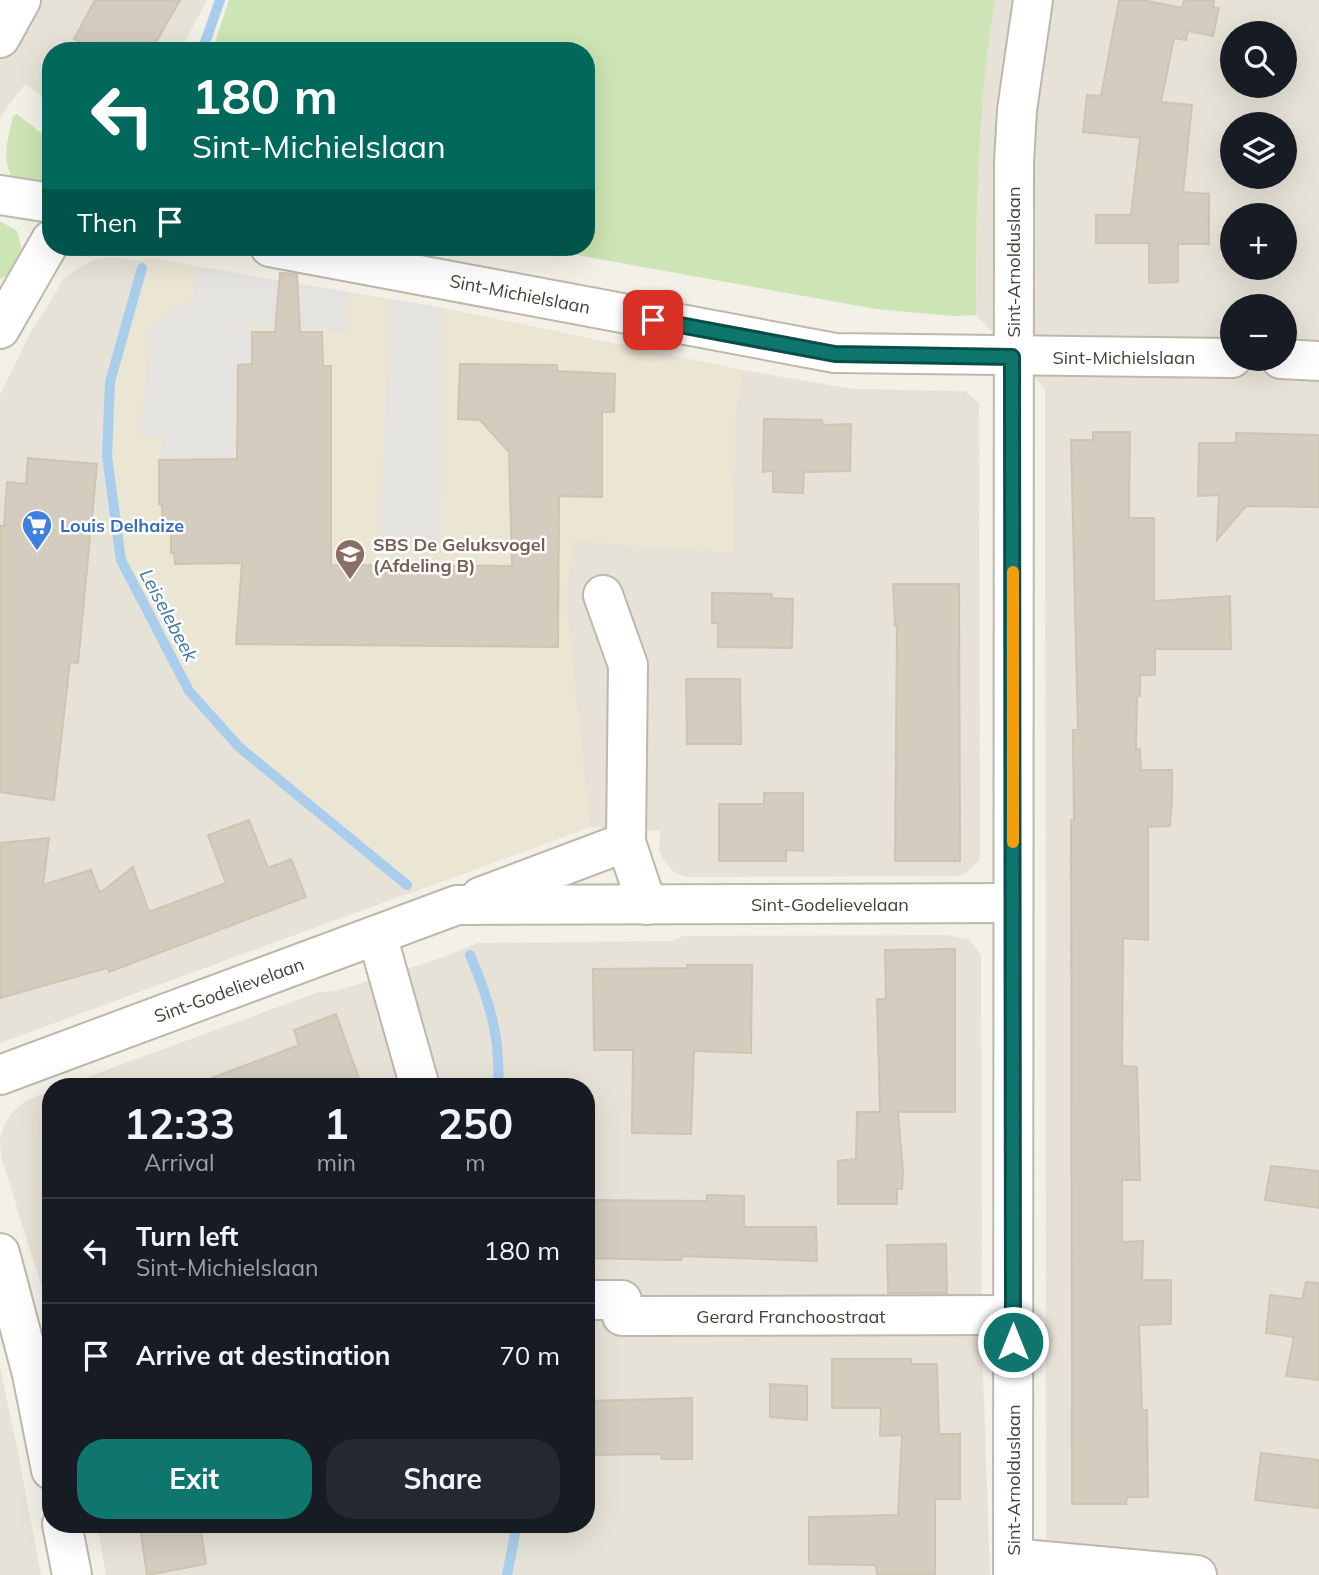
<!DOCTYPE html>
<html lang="en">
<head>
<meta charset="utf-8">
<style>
	:root { --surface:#171b24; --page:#242831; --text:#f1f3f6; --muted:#9ea1a6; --line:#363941; --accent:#0f766e }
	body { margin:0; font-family:Mulish,sans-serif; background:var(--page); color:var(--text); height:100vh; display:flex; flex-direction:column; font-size:26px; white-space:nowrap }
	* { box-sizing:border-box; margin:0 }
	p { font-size:23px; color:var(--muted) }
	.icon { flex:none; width:38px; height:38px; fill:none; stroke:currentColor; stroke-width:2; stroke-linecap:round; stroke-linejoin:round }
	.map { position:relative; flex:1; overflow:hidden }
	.side { position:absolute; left:42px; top:1078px; width:553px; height:455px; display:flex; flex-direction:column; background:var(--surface); border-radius:28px; box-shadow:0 7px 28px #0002 }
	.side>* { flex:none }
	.guide { position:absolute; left:42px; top:42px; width:553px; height:214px; border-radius:28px; box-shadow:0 7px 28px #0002; background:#00695c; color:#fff; overflow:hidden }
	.controls { position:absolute; left:1220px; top:21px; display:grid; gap:14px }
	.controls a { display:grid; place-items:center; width:77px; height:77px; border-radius:50%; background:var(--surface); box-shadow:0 7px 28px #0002; font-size:35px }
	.pin { position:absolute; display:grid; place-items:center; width:60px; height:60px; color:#fff; margin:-30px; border-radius:14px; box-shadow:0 4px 10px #0006 }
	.me { position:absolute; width:77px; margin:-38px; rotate:0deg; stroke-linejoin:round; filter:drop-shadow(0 0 5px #0008) }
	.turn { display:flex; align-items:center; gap:24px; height:147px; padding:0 35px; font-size:32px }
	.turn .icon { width:91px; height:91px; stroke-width:2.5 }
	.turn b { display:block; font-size:49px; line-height:60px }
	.then { display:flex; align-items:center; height:66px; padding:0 35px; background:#0003; gap:14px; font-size:26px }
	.eta { display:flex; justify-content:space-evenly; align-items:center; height:119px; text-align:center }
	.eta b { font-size:42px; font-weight:700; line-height:49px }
	.button { display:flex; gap:14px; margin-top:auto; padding:14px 35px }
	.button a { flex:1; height:80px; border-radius:28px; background:var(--accent); color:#fff; font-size:28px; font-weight:700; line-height:80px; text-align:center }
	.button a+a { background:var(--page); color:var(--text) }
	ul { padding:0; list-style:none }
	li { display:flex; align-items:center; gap:21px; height:105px; padding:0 35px; border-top:2px solid var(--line) }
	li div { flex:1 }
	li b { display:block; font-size:26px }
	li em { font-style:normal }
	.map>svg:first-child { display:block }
	.residential { fill:#e6e2d7; fill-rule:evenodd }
	.education { fill:#ebe5d3 }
	.green { fill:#cde4b4 }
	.parking { fill:#e4e3e0 }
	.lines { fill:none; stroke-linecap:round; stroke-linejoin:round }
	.stream { stroke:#a9ceeb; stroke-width:10 }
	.building { fill:#d4ccbe; stroke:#cec4b2; stroke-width:2 }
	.minor-casing { stroke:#beb8ab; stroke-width:42 }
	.minor { stroke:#fff; stroke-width:38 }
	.route-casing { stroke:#0a4d48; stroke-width:18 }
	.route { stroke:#0f766e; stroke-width:12 }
	.slow { stroke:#f59e0b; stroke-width:12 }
	.labels { text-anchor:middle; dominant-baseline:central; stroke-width:5; stroke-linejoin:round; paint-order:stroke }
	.street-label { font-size:18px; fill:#464137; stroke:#fff }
	.shop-label { font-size:18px; font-weight:bold; fill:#366cbe; stroke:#fff; text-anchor:start }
	.education-label { font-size:18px; font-weight:bold; fill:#785e54; stroke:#fff; text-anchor:start }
	.water-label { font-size:19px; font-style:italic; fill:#3877aa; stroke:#fff }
</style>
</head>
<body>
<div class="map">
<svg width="1319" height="1575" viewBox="0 0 1319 1575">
	<rect width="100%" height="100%" fill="#f3f0e8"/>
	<g class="residential">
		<path d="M 0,0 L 207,0 L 180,51 L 51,51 L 51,104 L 25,84 L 0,117 Z"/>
		<path d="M 995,0 L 1319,0 L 1319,1575 L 1046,1575 L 1045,389 L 976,315 L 977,151 L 986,55 ZM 1232,33 L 1284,33 L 1284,86 L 1232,86 ZM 1232,124 L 1284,124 L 1284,177 L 1232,177 ZM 1232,215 L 1284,215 L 1284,268 L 1232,268 ZM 1232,306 L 1284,306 L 1284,359 L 1232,359 Z"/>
		<path d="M 111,257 L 196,267 L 443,308 L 742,370 L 854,389 L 965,391 L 979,403 L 980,859 L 965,874 L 957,876 L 684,877 L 673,871 L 664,861 L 659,851 L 660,831 L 590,827 L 0,1043 L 0,395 L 31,332 L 65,277 L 93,260 Z"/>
		<path d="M 947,935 L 969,939 L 981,955 L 982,1342 L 990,1575 L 106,1575 L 97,1524 L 586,1524 L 586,1087 L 60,1087 L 319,992 L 336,991 L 441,958 L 477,943 L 672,941 L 683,936 Z"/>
		<path d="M 51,1090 L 51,1317 L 1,1156 L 0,1140 L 3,1127 L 12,1113 L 24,1102 Z"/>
		<path d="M 0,1367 L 19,1458 L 41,1575 L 0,1575 Z"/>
	</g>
	<path class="education" d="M 144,257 L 443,308 L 742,370 L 735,419 L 733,553 L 572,541 L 566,603 L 590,827 L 414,892 L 239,747 L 189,691 L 121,560 L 107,456 L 110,382 Z"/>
	<g class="green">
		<path d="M 229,0 L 995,0 C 977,106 976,207 976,315 L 952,316 L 876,309 L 532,247 L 586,247 L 586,51 L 212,51 Z"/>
		<path d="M 17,114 L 51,141 L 51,190 L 13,178 C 0,160 9,136 13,116 Z"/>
		<path d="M 0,221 L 17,231 C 24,254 24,268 0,279 Z"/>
	</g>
	<g class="parking">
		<path d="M 196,267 L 349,292 L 347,331 L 242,326 L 252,332 L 252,364 L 238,366 L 234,459 L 159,460 L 164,436 L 140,436 L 151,326 L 193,297 Z"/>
		<path d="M 391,299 L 443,308 L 440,540 L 379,545 Z"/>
	</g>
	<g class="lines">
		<g class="stream">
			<path d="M 202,51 L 220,0"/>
			<path d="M 142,268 L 110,382 L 107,456 L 121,560 L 189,691 L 239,747 L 407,885"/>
			<path d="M 470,955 C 489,999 501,1038 498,1087"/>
			<path d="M 507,1575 L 517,1524"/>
		</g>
	</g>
	<g class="building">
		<path d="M 95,0 L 180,0 L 151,51 L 95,51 L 74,39 Z"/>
		<path d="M 1119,0 L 1142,0 L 1182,8 L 1184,0 L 1214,0 L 1213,7 L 1219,8 L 1213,36 L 1188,31 L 1186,40 L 1174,38 L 1161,102 L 1192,105 L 1183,192 L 1209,194 L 1209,244 L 1178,244 L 1178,282 L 1149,283 L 1149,243 L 1096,243 L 1096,215 L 1131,215 L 1140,138 L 1083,132 L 1087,95 L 1101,96 Z"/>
		<path d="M 280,273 L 297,274 L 300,332 L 322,332 L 323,366 L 331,366 L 331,565 L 512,566 L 509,452 L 480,420 L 458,419 L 460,364 L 557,365 L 557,371 L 615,374 L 614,412 L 602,412 L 602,497 L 559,496 L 558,647 L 236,644 L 242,563 L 175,564 L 174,552 L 171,553 L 171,521 L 162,521 L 162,505 L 159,504 L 159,460 L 237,459 L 238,365 L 252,364 L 252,332 L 275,332 Z"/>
		<path d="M 764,419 L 822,420 L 823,425 L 851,424 L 850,471 L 804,472 L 803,493 L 773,492 L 773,471 L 763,472 Z"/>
		<path d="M 1093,432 L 1130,432 L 1129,518 L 1154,518 L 1154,601 L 1230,596 L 1231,649 L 1155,649 L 1155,675 L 1140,675 L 1140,696 L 1137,696 L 1136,749 L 1140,749 L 1141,770 L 1172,770 L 1172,799 L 1170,826 L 1148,827 L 1148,940 L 1123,938 L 1122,1066 L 1137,1067 L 1140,1180 L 1122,1180 L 1122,1242 L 1143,1241 L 1142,1280 L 1171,1280 L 1171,1324 L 1139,1325 L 1142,1410 L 1147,1410 L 1148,1497 L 1127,1497 L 1126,1504 L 1072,1504 L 1071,820 L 1074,820 L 1073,730 L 1078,730 L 1071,440 L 1093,440 Z"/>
		<path d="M 1236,433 L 1319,435 L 1319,507 L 1246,506 L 1217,540 L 1219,495 L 1198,496 L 1199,443 L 1236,443 Z"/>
		<path d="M 28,458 L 97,464 L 78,663 L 70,662 L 54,800 L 0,792 L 0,526 L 4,526 L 7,482 L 26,484 Z"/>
		<path d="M 893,584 L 959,584 L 960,861 L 895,861 L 897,626 L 895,626 Z"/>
		<path d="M 712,593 L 772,594 L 771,598 L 793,599 L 792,648 L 718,647 L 718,623 L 712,623 Z"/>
		<path d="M 686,679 L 740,679 L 741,744 L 687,744 Z"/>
		<path d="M 764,793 L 803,793 L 803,851 L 786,850 L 786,861 L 719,861 L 719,804 L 764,804 Z"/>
		<path d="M 249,820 L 268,868 L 291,859 L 306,897 L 109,972 L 107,968 L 0,998 L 0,843 L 49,838 L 43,885 L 91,870 L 100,893 L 133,867 L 149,912 L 226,883 L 208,835 Z"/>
		<path d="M 955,949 L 955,1112 L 898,1112 L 903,1172 L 902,1189 L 897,1189 L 897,1204 L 838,1204 L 838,1161 L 856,1159 L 857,1112 L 880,1112 L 877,999 L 886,999 L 885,950 Z"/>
		<path d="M 687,965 L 752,965 L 751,1053 L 694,1051 L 691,1134 L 632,1133 L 633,1050 L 594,1050 L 593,969 L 687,968 Z"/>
		<path d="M 336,1014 L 362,1087 L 196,1087 L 196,1084 L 299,1045 L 294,1030 Z"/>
		<path d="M 1271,1166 L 1319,1171 L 1319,1208 L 1265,1200 Z"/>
		<path d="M 707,1195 L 744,1196 L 744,1227 L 816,1227 L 817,1261 L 682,1256 L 681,1260 L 667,1260 L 586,1258 L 586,1200 L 707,1201 Z"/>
		<path d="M 946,1244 L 947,1293 L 888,1293 L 887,1245 Z"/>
		<path d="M 1306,1282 L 1319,1283 L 1319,1380 L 1286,1376 L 1294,1337 L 1266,1333 L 1270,1295 L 1302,1299 Z"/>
		<path d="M 832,1359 L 911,1359 L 911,1364 L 937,1364 L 939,1434 L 960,1434 L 960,1499 L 935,1499 L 935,1575 L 877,1575 L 876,1565 L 809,1564 L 809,1517 L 898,1515 L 902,1435 L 880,1436 L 881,1408 L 832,1408 Z"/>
		<path d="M 770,1384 L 807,1386 L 807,1420 L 770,1417 Z"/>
		<path d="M 692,1398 L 692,1459 L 662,1459 L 661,1454 L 586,1455 L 586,1401 Z"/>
		<path d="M 1261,1453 L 1319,1460 L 1319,1508 L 1255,1500 Z"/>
		<path d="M 156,1524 L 200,1524 L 206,1564 L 147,1575 L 140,1527 Z"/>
	</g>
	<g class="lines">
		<g class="minor-casing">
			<g id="minor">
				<path d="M 0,38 L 21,0"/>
				<path d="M 0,195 L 51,203"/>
				<path d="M 270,247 L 835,353 L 1232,358"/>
				<path d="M 0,329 L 51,240"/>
				<path d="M 1281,359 L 1319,361"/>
				<path d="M 603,595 L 628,665 L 626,842 L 647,905"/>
				<path d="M 480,897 L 626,842"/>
				<path d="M 377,935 L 420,1087"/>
				<path d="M 0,1075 L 457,905 L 1013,903"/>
				<path d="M 0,1253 L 32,1374 L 51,1470"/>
				<path d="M 586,1300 L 622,1300 L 622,1316 L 1013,1315"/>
				<path d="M 62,1524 L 72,1575"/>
				<path d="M 1013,1558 L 1197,1575"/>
				<path d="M 1013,1575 L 1014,162 L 1017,110 L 1033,0"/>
			</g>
		</g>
		<use href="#minor" class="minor"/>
	</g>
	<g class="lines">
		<g class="route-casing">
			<path id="route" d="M 653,320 L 835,354 L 1012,357 L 1013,1342"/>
		</g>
		<use href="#route" class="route"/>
		<path class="slow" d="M 1013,572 L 1013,842"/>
	</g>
	<defs>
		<g id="supermarket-pin" transform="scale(1.575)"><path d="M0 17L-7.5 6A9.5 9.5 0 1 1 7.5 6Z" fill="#3f7fe0" stroke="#fff"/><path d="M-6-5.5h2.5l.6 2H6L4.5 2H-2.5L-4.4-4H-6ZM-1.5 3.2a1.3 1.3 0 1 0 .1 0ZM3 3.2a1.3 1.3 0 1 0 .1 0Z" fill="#fff"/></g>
		<g id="school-pin" transform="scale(1.575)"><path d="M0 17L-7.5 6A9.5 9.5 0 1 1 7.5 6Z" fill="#8d6e63" stroke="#fff"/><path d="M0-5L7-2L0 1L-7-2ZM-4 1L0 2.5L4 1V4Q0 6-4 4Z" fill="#fff"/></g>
	</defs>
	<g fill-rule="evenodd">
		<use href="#supermarket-pin" x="37" y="525"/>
		<use href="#school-pin" x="350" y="554"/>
	</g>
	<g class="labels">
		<g class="street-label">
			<text transform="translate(1013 262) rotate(-90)">Sint-Arnolduslaan</text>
			<text transform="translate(520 294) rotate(11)">Sint-Michielslaan</text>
			<text x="1124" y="357">Sint-Michielslaan</text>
			<text x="830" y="904">Sint-Godelievelaan</text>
			<text transform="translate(229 990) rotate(-20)">Sint-Godelievelaan</text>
			<text x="791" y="1316">Gerard Franchoostraat</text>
			<text transform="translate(1013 1480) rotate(-90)">Sint-Arnolduslaan</text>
		</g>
		<g class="shop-label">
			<text x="60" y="525">Louis Delhaize</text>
		</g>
		<g class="education-label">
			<text x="373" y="544">SBS De Geluksvogel<tspan x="373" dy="21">(Afdeling B)</tspan></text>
		</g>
		<g class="water-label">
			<text transform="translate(169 615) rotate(62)">Leiselebeek</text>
		</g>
	</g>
</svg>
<div class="controls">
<a><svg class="icon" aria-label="search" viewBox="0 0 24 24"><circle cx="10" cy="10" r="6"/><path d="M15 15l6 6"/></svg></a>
<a><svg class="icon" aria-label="layers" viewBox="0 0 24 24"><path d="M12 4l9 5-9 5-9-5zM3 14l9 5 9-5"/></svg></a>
<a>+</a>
<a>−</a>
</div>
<div class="pin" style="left:653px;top:320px;background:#d93025"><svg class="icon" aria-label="arrive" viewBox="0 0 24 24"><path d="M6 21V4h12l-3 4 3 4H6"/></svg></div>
<svg class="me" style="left:1013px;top:1342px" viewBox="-20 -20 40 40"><circle r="17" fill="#0f766e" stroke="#fff" stroke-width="3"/><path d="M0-11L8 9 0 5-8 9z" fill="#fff"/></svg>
<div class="guide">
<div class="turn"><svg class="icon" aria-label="left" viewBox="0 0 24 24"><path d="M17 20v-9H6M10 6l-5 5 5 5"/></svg><div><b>180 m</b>Sint-Michielslaan</div></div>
<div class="then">Then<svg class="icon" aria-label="arrive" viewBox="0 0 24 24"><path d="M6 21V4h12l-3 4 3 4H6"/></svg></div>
</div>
<section class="side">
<div class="eta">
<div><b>12:33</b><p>Arrival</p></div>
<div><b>1</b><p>min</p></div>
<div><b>250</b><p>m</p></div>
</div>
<ul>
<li><svg class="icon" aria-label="left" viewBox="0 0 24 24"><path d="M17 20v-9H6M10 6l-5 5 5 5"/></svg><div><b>Turn left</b><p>Sint-Michielslaan</p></div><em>180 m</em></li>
<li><svg class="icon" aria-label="arrive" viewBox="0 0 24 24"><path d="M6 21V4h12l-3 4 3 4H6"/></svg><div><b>Arrive at destination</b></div><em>70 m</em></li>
</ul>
<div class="button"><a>Exit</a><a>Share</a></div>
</section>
</div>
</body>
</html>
